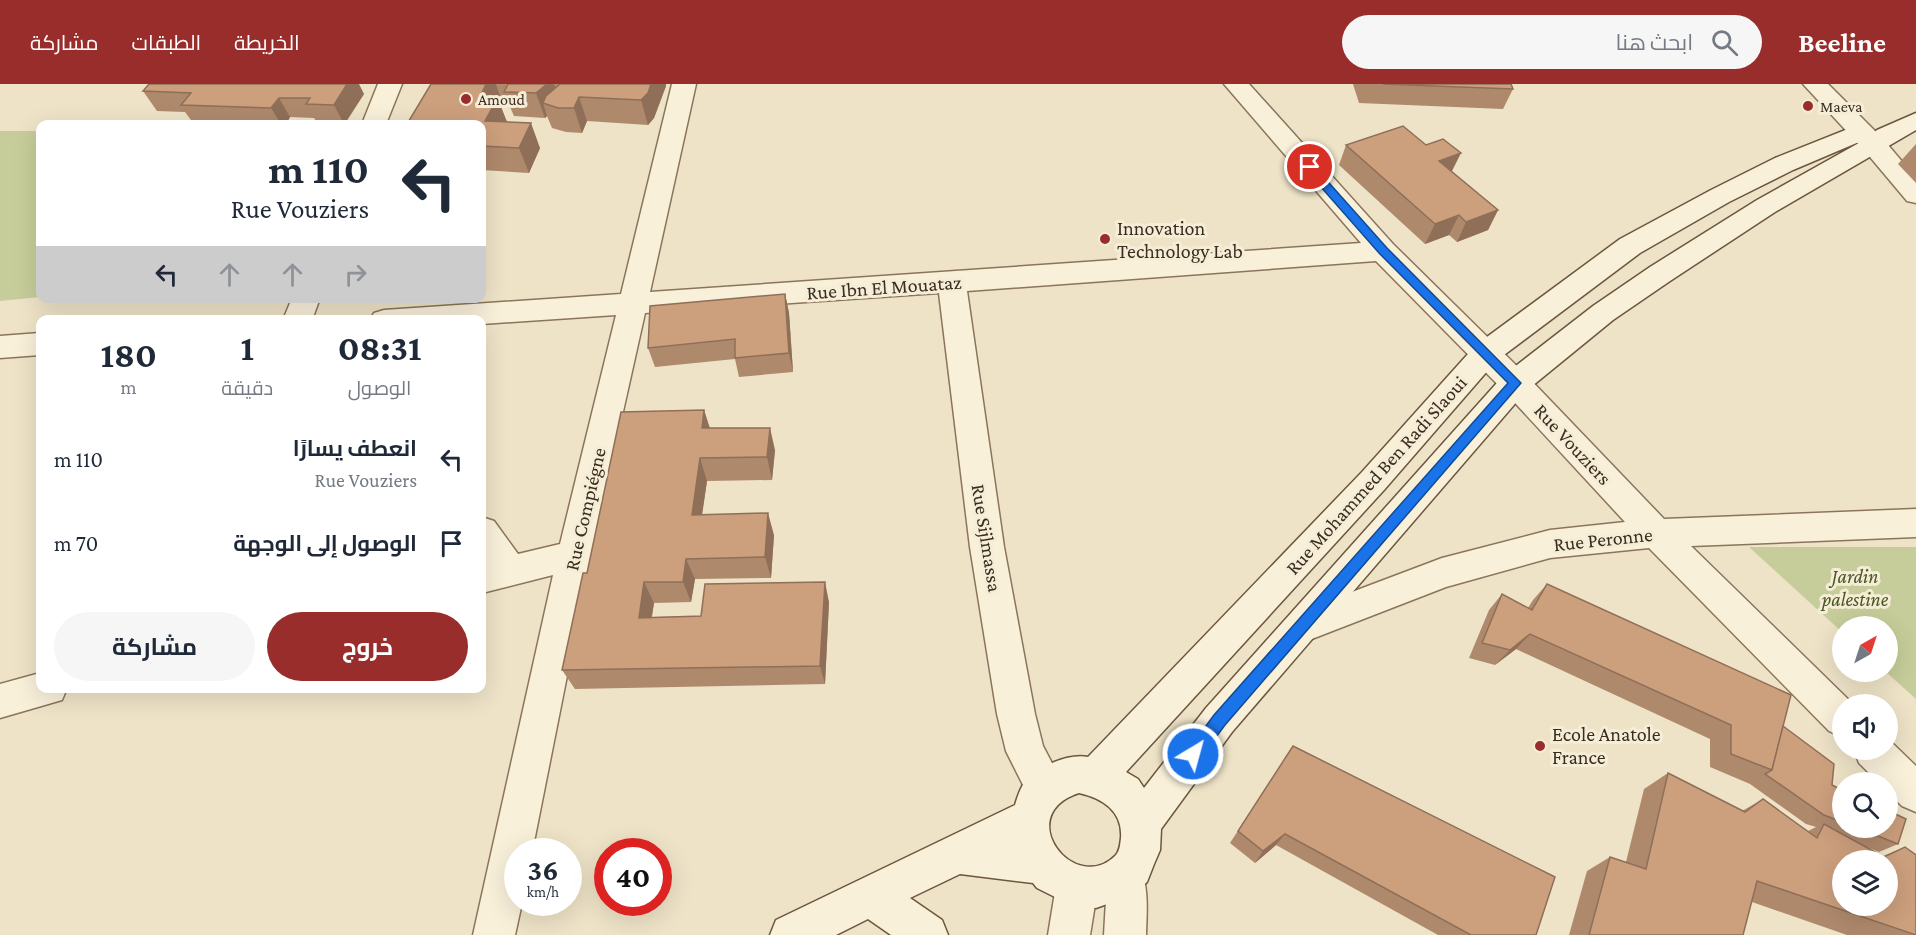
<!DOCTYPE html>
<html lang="ar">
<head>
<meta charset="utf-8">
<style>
	:root { --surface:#fff; --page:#f6f6f7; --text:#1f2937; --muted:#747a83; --accent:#992d2c }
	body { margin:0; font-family:"Crimson Pro",Cairo,serif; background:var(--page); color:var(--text); direction:rtl; height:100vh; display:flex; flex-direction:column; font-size:22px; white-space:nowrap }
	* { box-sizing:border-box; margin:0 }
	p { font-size:20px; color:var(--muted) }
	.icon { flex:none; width:33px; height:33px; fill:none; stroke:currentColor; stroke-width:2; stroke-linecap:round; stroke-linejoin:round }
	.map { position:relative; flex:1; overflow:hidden; direction:ltr }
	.side { position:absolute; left:36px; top:231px; width:450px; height:378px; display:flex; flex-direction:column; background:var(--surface); border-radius:12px; box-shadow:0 6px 24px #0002; direction:rtl }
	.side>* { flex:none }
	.banner { position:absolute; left:36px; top:36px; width:450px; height:183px; border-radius:12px; box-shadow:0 6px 24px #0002; direction:rtl; background:#fff; color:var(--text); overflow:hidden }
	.needle { width:39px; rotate:39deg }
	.fabs { position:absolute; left:1832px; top:532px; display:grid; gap:12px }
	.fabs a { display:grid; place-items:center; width:66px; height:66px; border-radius:50%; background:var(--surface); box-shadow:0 6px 24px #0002; font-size:30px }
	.speed { position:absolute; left:504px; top:754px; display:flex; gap:12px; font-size:30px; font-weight:700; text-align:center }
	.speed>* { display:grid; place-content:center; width:78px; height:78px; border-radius:50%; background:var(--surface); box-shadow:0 6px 24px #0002; line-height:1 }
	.speed small { font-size:15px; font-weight:400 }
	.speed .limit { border:9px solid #d22; background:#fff; color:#111 }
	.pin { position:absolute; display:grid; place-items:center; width:51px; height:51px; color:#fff; margin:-26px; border:3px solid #fff; border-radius:50%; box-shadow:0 2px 6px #0007 }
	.me { position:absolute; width:66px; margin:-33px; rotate:37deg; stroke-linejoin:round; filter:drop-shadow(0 0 4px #0008) }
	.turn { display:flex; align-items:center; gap:21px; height:126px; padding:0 18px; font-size:27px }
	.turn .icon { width:78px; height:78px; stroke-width:2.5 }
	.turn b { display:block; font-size:42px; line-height:51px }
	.lanes { display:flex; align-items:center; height:57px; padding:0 18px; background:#0003; justify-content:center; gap:30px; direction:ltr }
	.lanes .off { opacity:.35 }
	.eta { display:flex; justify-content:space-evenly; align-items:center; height:102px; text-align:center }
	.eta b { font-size:36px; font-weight:700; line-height:42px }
	.cta { display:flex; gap:12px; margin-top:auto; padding:12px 18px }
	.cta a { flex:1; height:69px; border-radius:36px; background:var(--accent); color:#fff; font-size:24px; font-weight:700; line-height:69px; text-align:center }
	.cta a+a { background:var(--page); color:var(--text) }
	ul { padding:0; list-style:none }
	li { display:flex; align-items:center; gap:18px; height:84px; padding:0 18px }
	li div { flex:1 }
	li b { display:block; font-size:22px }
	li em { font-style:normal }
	header { display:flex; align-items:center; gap:36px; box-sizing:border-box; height:84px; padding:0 30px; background:var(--accent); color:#fff }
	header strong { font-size:28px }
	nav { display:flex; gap:33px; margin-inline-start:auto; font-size:21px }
	.search { width:420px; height:54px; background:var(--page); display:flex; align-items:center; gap:15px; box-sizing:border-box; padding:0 21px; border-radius:33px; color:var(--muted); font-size:22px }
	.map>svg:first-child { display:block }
	.green { fill:#c6cd9a }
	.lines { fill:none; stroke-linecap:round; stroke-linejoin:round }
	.street-casing { stroke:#8a755c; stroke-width:3 }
	.secondary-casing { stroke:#6c563f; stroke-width:3 }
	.street { fill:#f9f0da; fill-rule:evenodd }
	.secondary { fill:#f9f0da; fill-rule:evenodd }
	.wall { fill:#af896c }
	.shaded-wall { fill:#8f6f58 }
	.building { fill:#cc9f7d; stroke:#8f6f58; stroke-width:1.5; fill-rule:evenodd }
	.route { fill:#1a73e8; stroke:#114b97; stroke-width:1.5 }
	.poi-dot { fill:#992d2c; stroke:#f6edd7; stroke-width:2 }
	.labels { text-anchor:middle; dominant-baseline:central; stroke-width:6; stroke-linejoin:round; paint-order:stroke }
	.far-poi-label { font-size:16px; fill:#3a2d20; stroke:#f6edd7; text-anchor:start }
	.poi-label { font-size:20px; fill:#3a2d20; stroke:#f6edd7; text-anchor:start }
	.street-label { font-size:20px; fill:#3a2d20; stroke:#f6edd7 }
	.park-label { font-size:20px; font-style:italic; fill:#4a5726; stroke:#f6edd7 }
</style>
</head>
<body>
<header>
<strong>Beeline</strong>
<div class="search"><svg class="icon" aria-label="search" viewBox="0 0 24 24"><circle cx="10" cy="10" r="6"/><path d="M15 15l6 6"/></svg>ابحث هنا</div>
<nav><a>الخريطة</a><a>الطبقات</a><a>مشاركة</a></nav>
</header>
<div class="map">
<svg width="1916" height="851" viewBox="0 0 1916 851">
	<rect width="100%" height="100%" fill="#eee3c7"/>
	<g class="green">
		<path d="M 0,47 L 40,47 L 40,213 L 0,217 Z"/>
		<path d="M 1749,463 L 1916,463 L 1916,615 L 1886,588 L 1887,543 L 1842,543 L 1842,548 Z"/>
	</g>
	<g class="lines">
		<g class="street-casing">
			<g id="street">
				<path d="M 378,0 L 402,0 L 386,40 L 362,40 Z"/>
				<path d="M 672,0 L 696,0 L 650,208 L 1361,159 L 1224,0 L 1249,0 L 1393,160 L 1526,291 L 1664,435 L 1916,425 L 1916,453 L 1691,462 L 1854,621 L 1842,621 L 1842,653 L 1829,647 L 1649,464 L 1550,474 L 1446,503 L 1304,558 L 1291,553 L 1286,542 L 1291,531 L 1442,474 L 1550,446 L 1625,438 L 1504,307 L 1376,177 L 967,207 L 1004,463 L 1035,630 L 1043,662 L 1065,704 L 1059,717 L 1045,723 L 1031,717 L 1006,667 L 997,630 L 970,463 L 939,209 L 645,229 L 591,471 L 532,768 L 518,768 L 518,819 L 522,819 L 515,851 L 473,851 L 553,491 L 482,509 L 482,479 L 485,478 L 482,473 L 482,433 L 494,437 L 518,470 L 560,460 L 616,231 L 482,240 L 482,236 L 370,236 L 374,229 L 384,226 L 621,210 Z"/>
				<path d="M 1803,0 L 1828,0 L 1883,55 L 1916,94 L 1916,119 L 1907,117 L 1865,67 Z"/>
				<path d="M 292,214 L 320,214 L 312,236 L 283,236 Z"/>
				<path d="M 40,249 L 40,271 L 0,274 L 0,252 Z"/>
				<path d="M 40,589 L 40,604 L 67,604 L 62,616 L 0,634 L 0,600 Z"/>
				<path d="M 1887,654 L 1916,682 L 1916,728 L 1902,722 L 1887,707 L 1887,699 L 1879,699 L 1859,679 L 1854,666 L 1887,666 Z"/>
				<path d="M 1124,771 L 1138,777 C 1149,801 1147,825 1146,851 L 1104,851 L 1106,816 L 1104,791 L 1110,777 Z"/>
				<path d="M 1077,781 L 1092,787 L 1098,802 L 1090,851 L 1048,851 L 1056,802 L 1062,787 Z"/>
			</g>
		</g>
		<g class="secondary-casing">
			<path id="secondary" d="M 1916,29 L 1916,46 L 1775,128 L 1670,197 L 1613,236 L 1526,307 L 1232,648 L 1161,745 L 1160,766 L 1154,780 L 1147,798 L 1132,811 L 1096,824 L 1071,821 L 1037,804 L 1033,799 L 960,790 L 910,814 L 942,836 L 948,851 L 891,851 L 868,835 L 836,851 L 770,851 L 776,836 L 1015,721 C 1017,714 1020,705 1024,699 C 1037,683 1068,669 1088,673 L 1362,388 L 1476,261 L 1620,155 L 1711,106 L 1775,74 L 1858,41 L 1867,44 L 1870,49 L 1867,54 L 1877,46 ZM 1866,55 L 1757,116 L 1650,183 L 1593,222 L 1504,291 L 1206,624 L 1144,704 L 1138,695 L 1126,688 L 1384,406 L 1496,277 L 1640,169 L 1729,118 L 1793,86 ZM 1079,709 C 1102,714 1123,727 1121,754 C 1120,761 1120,766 1116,771 C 1075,813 1011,731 1079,709 Z"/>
		</g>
		<use href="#street" class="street"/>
		<use href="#secondary" class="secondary"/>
	</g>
	<g class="wall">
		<path d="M 431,0 L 666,0 L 666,2 L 654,34 L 648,41 L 587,37 L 582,49 L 566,48 L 552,44 L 547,32 L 545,34 L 514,32 L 507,16 L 501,15 L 499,18 L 507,38 L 540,64 L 529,89 L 482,86 L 482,40 Z"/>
		<path d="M 1353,0 L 1511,0 L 1513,5 L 1503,25 L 1359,19 Z"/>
		<path d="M 143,7 L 364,10 L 345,40 L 318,40 L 314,34 L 290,33 L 286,40 L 194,40 L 185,28 L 157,27 Z"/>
		<path d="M 1916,60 L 1916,99 L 1898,80 Z"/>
		<path d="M 1346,61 L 1452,88 L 1498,126 L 1488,146 L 1457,158 L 1449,151 L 1425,160 L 1339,81 Z"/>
		<path d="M 785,210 L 789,229 L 793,288 L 739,293 L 735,275 L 655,283 L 648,264 Z"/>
		<path d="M 704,326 L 710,344 L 775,366 L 772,396 L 707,397 L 702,430 L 774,451 L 771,494 L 695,495 L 691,518 L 654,519 L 652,533 L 701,532 L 829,518 L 825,600 L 575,605 L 562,586 L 587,489 Z"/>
		<path d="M 1547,500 L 1783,642 L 1832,701 L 1842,706 L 1842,744 L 1887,744 L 1898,760 L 1879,768 L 1864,762 L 1883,772 L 1905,763 L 1916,851 L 1847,851 L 1752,818 L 1743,851 L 1569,851 L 1587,787 L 1610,773 L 1626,778 L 1644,705 L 1668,689 L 1742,727 L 1763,715 L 1808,747 L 1816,743 L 1806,740 L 1750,700 L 1710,683 L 1710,655 L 1516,565 L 1495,581 L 1469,574 L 1489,526 L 1502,510 L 1528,524 L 1533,516 Z"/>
		<path d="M 1293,662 L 1536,851 L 1438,851 L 1276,761 L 1255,779 L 1230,759 Z"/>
	</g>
	<g class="shaded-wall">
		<path d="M 347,0 L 359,0 L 364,10 L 344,40 L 334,21 Z"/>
		<path d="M 486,0 L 496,0 L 501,15 L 499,18 L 507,38 L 485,37 L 482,9 Z"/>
		<path d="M 547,0 L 554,0 L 561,20 L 543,19 L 547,32 L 545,34 L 536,9 Z"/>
		<path d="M 651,0 L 666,0 L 666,2 L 654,34 L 648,41 L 641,16 Z"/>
		<path d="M 579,13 L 587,37 L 582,49 L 574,24 Z"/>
		<path d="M 279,14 L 290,33 L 286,40 L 281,40 L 271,24 Z"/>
		<path d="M 531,39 L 540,64 L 529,89 L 519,64 Z"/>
		<path d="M 1461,69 L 1451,89 L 1439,77 Z"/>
		<path d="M 1498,126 L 1488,146 L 1457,158 L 1466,138 Z"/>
		<path d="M 1459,131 L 1449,151 L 1425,160 L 1435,140 Z"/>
		<path d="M 785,210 L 789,229 L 793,288 L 789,269 Z"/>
		<path d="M 704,326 L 711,349 L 702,344 Z"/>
		<path d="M 770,344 L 775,366 L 772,396 L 767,373 Z"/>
		<path d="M 700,374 L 707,397 L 699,452 L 692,431 Z"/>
		<path d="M 768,429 L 774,451 L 771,494 L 765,473 Z"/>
		<path d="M 686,475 L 695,495 L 691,518 L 683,498 Z"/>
		<path d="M 644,498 L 654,519 L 648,553 L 639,534 Z"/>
		<path d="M 825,498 L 829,518 L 825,600 L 820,582 Z"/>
		<path d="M 1530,550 L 1516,565 L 1495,581 L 1510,566 Z"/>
		<path d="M 1285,750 L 1276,761 L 1255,779 L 1263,767 Z"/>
	</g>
	<g class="building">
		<path d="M 149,0 L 347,0 L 334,21 L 306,20 L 310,14 L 279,14 L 271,24 L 181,21 L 191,9 L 143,7 Z"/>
		<path d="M 431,0 L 486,0 L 482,9 L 498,13 L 485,37 L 531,39 L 519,64 L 482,62 L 482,40 L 407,40 Z"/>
		<path d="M 508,0 L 547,0 L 536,9 L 504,8 Z"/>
		<path d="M 560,0 L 651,0 L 648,9 L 641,16 L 579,13 L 574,24 L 558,24 L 543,19 L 546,12 Z"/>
		<path d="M 1383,0 L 1511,0 L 1513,5 Z"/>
		<path d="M 1403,42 L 1426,61 L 1443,55 L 1461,69 L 1439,77 L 1498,126 L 1466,138 L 1459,131 L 1435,140 L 1346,61 Z"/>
		<path d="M 785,210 L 789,269 L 735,274 L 735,255 L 648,264 L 650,222 Z"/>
		<path d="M 704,326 L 702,344 L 770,344 L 767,373 L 700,374 L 692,431 L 768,429 L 765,473 L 686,475 L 683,498 L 644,498 L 639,534 L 701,532 L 705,500 L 825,498 L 820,582 L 562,586 L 583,489 L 587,489 L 621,328 Z"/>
		<path d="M 1547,500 L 1791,611 L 1772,686 L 1731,670 L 1731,641 L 1530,550 L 1510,566 L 1482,559 L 1502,510 L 1532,526 Z"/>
		<path d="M 1783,642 L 1834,680 L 1832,701 L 1842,706 L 1842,738 L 1824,731 L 1765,690 L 1772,686 Z"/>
		<path d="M 1293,662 L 1555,793 L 1536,851 L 1471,851 L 1285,750 L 1263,767 L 1238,747 Z"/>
		<path d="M 1668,689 L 1745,728 L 1763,715 L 1817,754 L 1824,740 L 1884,773 L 1905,763 L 1916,771 L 1916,851 L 1757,797 L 1743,851 L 1589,851 L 1610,773 L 1646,785 ZM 1842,777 L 1887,777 L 1887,822 L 1842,822 Z"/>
		<path d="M 1887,726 L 1906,735 L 1898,760 L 1858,744 L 1887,744 Z"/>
	</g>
	<path class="route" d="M 1310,80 L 1313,81 L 1387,164 L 1521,299 L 1225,641 L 1199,676 L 1193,678 L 1188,676 L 1185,670 L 1214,631 L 1508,299 L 1379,169 L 1306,86 L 1304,83 Z"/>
	<g class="poi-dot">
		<circle cx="466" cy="15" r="6"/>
		<circle cx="1808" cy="22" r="6"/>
		<circle cx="1105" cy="155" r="6"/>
		<circle cx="1540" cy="662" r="6"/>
	</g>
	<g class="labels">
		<g class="far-poi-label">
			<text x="478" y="15">Amoud</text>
			<text x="1820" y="22">Maeva</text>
		</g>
		<g class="poi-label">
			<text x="1117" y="144">Innovation<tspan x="1117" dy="23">Technology Lab</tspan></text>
			<text x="1552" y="650">Ecole Anatole<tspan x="1552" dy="23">France</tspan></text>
		</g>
		<g class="street-label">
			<text transform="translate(884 203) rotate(-4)">Rue Ibn El Mouataz</text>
			<text transform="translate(1573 360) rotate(47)">Rue Vouziers</text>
			<text transform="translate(1376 391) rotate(-48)">Rue Mohammed Ben Radi Slaoui</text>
			<text transform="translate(585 425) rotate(-77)">Rue Compiégne</text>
			<text transform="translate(987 454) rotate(81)">Rue Sijlmassa</text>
			<text transform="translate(1603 455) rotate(-6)">Rue Peronne</text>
		</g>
		<g class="park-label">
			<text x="1855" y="492">Jardin<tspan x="1855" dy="23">palestine</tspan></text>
		</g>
	</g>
</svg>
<div class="fabs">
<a><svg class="needle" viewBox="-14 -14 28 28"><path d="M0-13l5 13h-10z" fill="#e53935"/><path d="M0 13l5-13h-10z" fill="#747a83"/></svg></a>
<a><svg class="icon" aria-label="sound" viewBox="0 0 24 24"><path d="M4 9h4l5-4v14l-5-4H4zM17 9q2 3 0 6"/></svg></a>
<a><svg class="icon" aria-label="search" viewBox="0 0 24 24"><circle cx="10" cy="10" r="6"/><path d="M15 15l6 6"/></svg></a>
<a><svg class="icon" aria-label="layers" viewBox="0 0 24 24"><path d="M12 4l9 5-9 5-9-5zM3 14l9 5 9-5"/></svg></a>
</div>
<div class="speed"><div>36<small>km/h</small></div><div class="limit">40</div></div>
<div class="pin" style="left:1310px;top:83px;background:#d93025"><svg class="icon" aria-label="arrive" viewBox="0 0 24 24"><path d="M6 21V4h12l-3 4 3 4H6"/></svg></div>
<svg class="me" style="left:1193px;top:670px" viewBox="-20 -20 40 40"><circle r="17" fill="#1a73e8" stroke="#fff" stroke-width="3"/><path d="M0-11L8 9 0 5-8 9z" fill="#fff"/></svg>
<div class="banner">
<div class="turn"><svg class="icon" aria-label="left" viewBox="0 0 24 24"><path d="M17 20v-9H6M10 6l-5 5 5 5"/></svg><div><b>110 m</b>Rue Vouziers</div></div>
<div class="lanes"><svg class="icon" aria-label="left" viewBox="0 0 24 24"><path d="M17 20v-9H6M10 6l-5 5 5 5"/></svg><svg class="icon off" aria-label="ahead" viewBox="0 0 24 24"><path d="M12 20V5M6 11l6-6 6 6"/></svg><svg class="icon off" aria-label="ahead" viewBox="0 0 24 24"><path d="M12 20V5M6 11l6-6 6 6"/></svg><svg class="icon off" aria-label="right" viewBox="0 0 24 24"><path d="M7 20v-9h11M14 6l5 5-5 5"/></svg></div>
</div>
<section class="side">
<div class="eta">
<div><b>08:31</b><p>الوصول</p></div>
<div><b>1</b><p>دقيقة</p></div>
<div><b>180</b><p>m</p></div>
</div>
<ul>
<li><svg class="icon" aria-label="left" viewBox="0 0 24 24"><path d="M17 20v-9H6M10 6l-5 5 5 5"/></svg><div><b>انعطف يسارًا</b><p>Rue Vouziers</p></div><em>110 m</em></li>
<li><svg class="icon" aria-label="arrive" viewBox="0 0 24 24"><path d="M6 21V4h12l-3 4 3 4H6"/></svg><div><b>الوصول إلى الوجهة</b></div><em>70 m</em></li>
</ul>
<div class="cta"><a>خروج</a><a>مشاركة</a></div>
</section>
</div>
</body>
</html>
